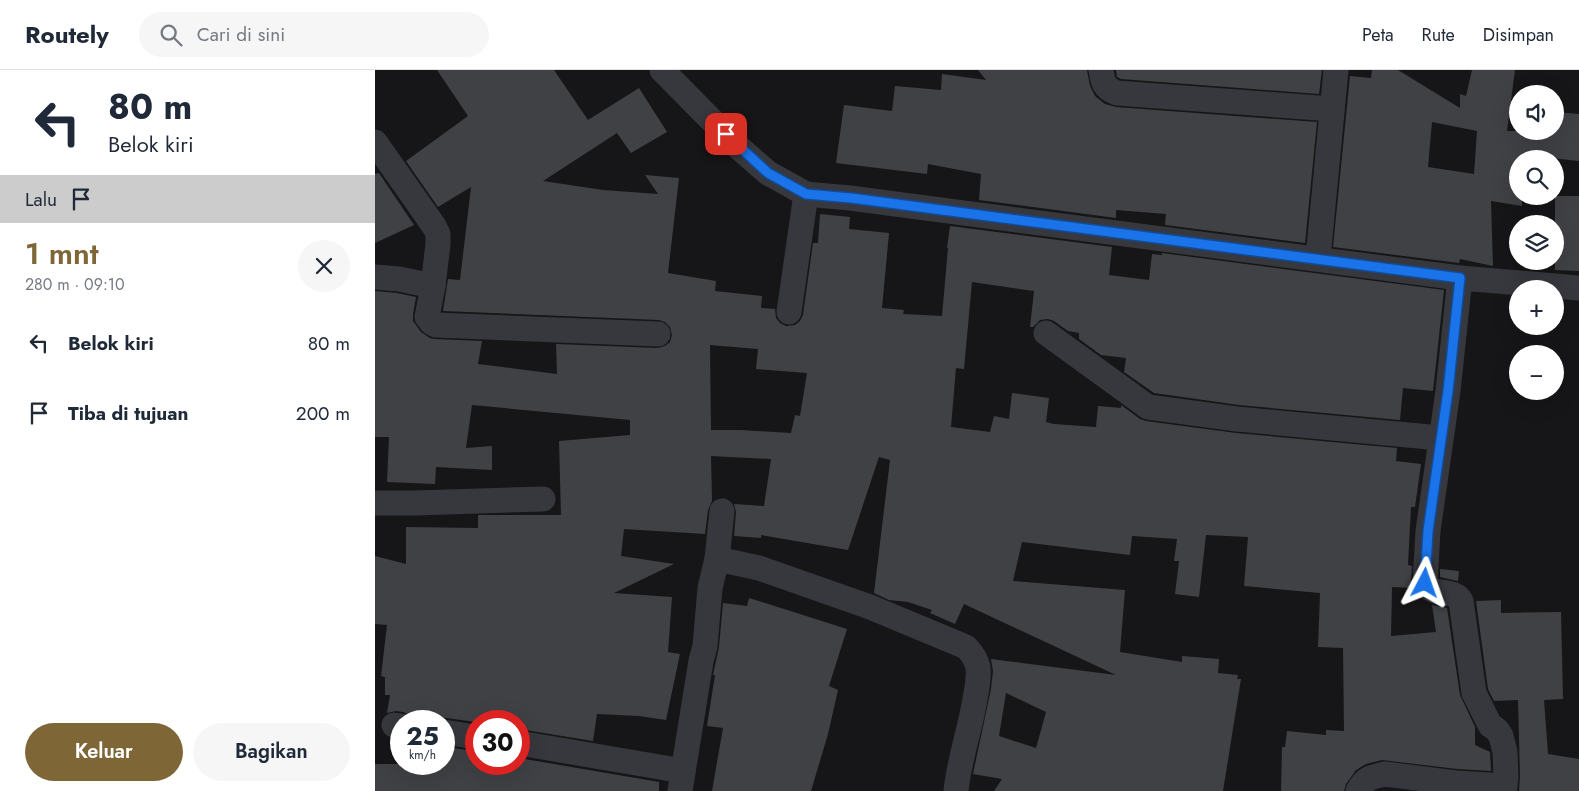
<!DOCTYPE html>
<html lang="id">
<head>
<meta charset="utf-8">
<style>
	:root { --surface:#fff; --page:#f6f6f7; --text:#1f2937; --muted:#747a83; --line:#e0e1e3; --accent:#7e6636 }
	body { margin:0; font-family:Jost,sans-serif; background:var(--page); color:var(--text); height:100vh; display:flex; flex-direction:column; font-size:19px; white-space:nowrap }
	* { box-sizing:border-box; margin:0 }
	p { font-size:16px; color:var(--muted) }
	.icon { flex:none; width:28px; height:28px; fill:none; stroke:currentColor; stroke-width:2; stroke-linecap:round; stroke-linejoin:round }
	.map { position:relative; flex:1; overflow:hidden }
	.side { display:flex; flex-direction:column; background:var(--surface); width:375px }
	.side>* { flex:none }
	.top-card { background:#fff; color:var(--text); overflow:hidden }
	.tools { position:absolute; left:1134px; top:15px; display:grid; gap:10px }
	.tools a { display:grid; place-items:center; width:55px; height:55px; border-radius:50%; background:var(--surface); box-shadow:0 5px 20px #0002; font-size:25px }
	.speed { position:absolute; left:15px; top:640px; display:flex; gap:10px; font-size:25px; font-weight:700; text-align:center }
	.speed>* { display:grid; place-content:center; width:65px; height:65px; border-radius:50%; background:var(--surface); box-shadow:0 5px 20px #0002; line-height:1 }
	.speed small { font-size:12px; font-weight:400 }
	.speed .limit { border:8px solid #d22; background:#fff; color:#111 }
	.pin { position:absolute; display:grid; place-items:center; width:42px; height:42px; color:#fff; margin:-21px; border-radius:10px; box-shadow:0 2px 8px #0006 }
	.me { position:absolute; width:55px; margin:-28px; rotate:4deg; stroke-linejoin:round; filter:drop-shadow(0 0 4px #0008) }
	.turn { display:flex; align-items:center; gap:18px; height:105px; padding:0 25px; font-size:22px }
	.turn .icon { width:65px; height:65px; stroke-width:2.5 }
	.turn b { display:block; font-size:35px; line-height:42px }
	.then { display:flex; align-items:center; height:48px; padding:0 25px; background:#0003; gap:10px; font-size:19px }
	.round { display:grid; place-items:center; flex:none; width:52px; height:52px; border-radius:26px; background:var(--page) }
	.summary { display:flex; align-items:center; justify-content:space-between; height:85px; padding:0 25px }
	h1 { font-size:30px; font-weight:600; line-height:38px; color:var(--accent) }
	.action { display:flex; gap:10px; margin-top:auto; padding:10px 25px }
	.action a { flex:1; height:58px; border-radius:30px; background:var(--accent); color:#fff; font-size:20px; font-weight:600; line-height:58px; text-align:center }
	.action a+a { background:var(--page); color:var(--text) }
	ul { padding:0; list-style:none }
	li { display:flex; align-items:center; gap:15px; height:70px; padding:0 25px }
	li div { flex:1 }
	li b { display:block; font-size:19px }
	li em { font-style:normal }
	header { display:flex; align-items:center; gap:30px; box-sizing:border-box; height:70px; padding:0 25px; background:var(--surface); border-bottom:1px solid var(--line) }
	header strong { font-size:24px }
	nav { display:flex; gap:28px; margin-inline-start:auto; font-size:18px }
	.search { width:350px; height:45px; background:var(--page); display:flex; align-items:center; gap:12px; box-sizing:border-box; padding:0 18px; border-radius:28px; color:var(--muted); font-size:19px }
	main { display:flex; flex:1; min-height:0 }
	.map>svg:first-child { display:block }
	.building { fill:#404145; fill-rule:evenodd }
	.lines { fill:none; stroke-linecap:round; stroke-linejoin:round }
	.minor { stroke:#37383d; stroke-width:25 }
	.route-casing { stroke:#114b97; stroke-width:12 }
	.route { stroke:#1a73e8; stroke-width:9 }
</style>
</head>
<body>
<header>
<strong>Routely</strong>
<div class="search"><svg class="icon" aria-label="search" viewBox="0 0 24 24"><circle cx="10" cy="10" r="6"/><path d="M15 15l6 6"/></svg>Cari di sini</div>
<nav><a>Peta</a><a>Rute</a><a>Disimpan</a></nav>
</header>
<main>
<section class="side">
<div class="top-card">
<div class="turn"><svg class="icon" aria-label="left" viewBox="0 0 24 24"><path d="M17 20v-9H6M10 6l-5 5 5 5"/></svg><div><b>80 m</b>Belok kiri</div></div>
<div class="then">Lalu<svg class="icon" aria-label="arrive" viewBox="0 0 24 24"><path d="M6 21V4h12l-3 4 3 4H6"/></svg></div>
</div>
<div class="summary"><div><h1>1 mnt</h1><p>280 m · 09:10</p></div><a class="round"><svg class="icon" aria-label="close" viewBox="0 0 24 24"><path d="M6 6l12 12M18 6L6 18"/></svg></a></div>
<ul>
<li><svg class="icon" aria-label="left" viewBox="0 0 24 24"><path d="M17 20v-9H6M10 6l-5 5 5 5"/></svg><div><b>Belok kiri</b></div><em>80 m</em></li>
<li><svg class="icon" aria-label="arrive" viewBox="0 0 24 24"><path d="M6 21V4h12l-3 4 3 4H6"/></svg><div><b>Tiba di tujuan</b></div><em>200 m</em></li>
</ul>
<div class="action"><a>Keluar</a><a>Bagikan</a></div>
</section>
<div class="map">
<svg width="1204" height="721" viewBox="0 0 1204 721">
	<rect width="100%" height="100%" fill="#161618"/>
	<g class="building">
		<path d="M 62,0 L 179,0 L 213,50 L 264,18 L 292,62 L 256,83 L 242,63 L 168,111 L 228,120 L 283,124 L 270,105 L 304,108 L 293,203 L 341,211 L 340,221 L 387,226 L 386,238 L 400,239 L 401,248 L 405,253 L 411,256 L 420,255 L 425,251 L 428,245 L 438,173 L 443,173 L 445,144 L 475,147 L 474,159 L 514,163 L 507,238 L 529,240 L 528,244 L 567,246 L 573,178 L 572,178 L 575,156 L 737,177 L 734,205 L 774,210 L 777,184 L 787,185 L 787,183 L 1069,220 L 1058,321 L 1028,318 L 1025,350 L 864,335 L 779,323 L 749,302 L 751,288 L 726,285 L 704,269 L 704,263 L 693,261 L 679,251 L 673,249 L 665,250 L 658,257 L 655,257 L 659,221 L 597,212 L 589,299 L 581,298 L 576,357 L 615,362 L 619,346 L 634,349 L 637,323 L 674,328 L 671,352 L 679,354 L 721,357 L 723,336 L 746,338 L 746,335 L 765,349 L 771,351 L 861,363 L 1022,378 L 1021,391 L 1046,394 L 1040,437 L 1036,437 L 1033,495 L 1037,496 L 1036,512 L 1037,518 L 1017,517 L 1016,566 L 1061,562 L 1057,535 L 1072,538 L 1085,625 L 1100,657 L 1100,675 L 1115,682 L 1116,701 L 1082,699 L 1007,690 L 991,694 L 981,700 L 971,714 L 969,721 L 906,721 L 907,677 L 910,677 L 912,661 L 951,665 L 951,660 L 969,661 L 968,578 L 943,577 L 945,523 L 869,516 L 873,467 L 831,465 L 824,527 L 800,524 L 804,491 L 799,491 L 802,469 L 757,466 L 755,485 L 647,472 L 638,511 L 750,520 L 745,582 L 807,592 L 807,586 L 844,589 L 843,603 L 863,605 L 862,609 L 866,609 L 848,721 L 619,721 L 627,709 L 598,704 L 616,619 L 618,601 L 616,589 L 741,605 L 589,534 L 580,554 L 555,543 L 557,540 L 533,532 L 514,530 L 499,523 L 515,390 L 504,387 L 473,480 L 386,465 L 386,468 L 359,466 L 361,442 L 359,434 L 389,436 L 396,389 L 336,386 L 337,431 L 333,440 L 330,464 L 249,459 L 246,486 L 299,494 L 239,523 L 297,527 L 293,582 L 305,584 L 291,650 L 264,646 L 222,644 L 218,671 L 144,659 L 144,651 L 101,651 L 101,652 L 71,648 L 64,648 L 60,651 L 39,651 L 35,645 L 28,642 L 21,641 L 12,643 L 15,625 L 10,625 L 10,607 L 6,606 L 12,555 L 0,554 L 0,486 L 31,494 L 31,457 L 103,458 L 103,445 L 186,445 L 184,371 L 255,365 L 255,350 L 97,335 L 91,378 L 117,376 L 117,400 L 61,397 L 60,414 L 12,412 L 14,367 L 0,367 L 0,221 L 22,223 L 41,227 L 38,244 L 38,251 L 46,262 L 55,268 L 60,269 L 107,271 L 103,294 L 182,304 L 181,274 L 283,278 L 290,276 L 295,272 L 297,265 L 295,257 L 290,252 L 284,250 L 68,241 L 73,209 L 85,210 L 96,117 L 63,137 L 31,91 L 93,46 ZM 335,275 L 383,279 L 381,299 L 432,303 L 425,346 L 420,345 L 416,363 L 366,360 L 336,360 ZM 631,623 L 671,642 L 661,678 L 624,666 Z"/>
		<path d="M 603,0 L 712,0 L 715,16 L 720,26 L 730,34 L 741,37 L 942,52 L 930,173 L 790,155 L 791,144 L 741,140 L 741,148 L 604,130 L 606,104 L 553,94 L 552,104 L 461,93 L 469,35 L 517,41 L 520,16 L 566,20 L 567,4 L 611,10 Z"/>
		<path d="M 741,0 L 947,0 L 944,24 L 746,9 L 742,7 Z"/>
		<path d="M 997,0 L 1023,0 L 1085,38 L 1085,24 L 1091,26 L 1097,0 L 1140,0 L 1132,61 L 1180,61 L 1180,42 L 1204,44 L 1204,91 L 1147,85 L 1147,89 L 1142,89 L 1142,126 L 1147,126 L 1147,136 L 1116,131 L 1118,196 L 1085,189 L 1084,193 L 958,177 L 975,6 L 996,8 ZM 1057,52 L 1102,61 L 1099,104 L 1053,97 Z"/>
		<path d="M 4,103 L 39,155 L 0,173 L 0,104 Z"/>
		<path d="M 1180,126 L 1204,126 L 1204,201 L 1180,200 Z"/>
		<path d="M 1065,499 L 1084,501 L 1083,511 L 1065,507 Z"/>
		<path d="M 374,528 L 472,559 L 454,616 L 463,620 L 453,664 L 436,721 L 337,721 L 348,658 L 332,656 L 340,605 L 338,605 L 344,577 L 348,533 L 372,536 Z"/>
		<path d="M 1126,530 L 1126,543 L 1186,542 L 1188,629 L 1169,630 L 1173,684 L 1204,689 L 1204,721 L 1144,721 L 1145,706 L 1143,630 L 1119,631 L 1113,619 L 1101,531 Z"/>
		<path d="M 69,677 L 101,681 L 101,694 L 144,694 L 144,688 L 284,712 L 284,721 L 0,721 L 0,694 L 69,694 Z"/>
	</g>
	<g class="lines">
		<g class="minor">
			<path d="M 287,0 L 361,75 L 393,103 L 431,124 L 475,128 L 1085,208 L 1204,218"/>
			<path d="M 726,0 C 728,13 729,18 742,23 L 957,39"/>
			<path d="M 0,72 L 59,156 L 63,164 L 63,174 L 58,216"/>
			<path d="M 943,188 L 961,0"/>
			<path d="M 0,207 L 24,209 L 58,216 L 52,247 L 57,253 L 61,255 L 283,264"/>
			<path d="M 1085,208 L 1073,321 L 1053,461 L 1050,513 C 1057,528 1078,517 1086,531 L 1099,623 L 1115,655 L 1122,660 L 1126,666 L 1130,682 L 1131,707 L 1129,721"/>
			<path d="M 414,242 L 431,124"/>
			<path d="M 671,263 L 773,337 L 862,349 L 1065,368"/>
			<path d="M 0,433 L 41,433 L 168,429"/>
			<path d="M 342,489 L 384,498 L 495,537 L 591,577 C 597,583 601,589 603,597 C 604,607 602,619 600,629 C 595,660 584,690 581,721"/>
			<path d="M 19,655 L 26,656"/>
			<path d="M 69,662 L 101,667"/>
			<path d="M 144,673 L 308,701"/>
			<path d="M 305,721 L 326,591 L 330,576 L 335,518 L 342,489 L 347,441"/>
			<path d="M 983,721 C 990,708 996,707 1010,704 L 1081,713 L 1130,716"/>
		</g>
	</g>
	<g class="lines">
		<g class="route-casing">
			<path id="route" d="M 351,64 L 393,103 L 431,124 L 476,128 L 1085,208 L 1073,321 L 1053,461 L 1050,513"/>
		</g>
		<use href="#route" class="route"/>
	</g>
</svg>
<div class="tools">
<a><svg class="icon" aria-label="sound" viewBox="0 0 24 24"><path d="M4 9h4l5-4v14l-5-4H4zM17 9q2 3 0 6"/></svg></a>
<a><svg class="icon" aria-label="search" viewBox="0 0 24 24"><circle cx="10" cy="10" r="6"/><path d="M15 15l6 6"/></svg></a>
<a><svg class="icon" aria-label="layers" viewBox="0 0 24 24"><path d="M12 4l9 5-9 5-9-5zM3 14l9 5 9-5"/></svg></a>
<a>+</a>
<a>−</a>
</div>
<div class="speed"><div>25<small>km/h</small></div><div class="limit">30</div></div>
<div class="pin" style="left:351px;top:64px;background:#d93025"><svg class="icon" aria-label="arrive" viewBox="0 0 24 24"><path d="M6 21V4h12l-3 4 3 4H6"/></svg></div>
<svg class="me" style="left:1050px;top:513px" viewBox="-20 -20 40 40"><path d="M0-17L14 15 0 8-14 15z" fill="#1a73e8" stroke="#fff" stroke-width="4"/></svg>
</div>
</main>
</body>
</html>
